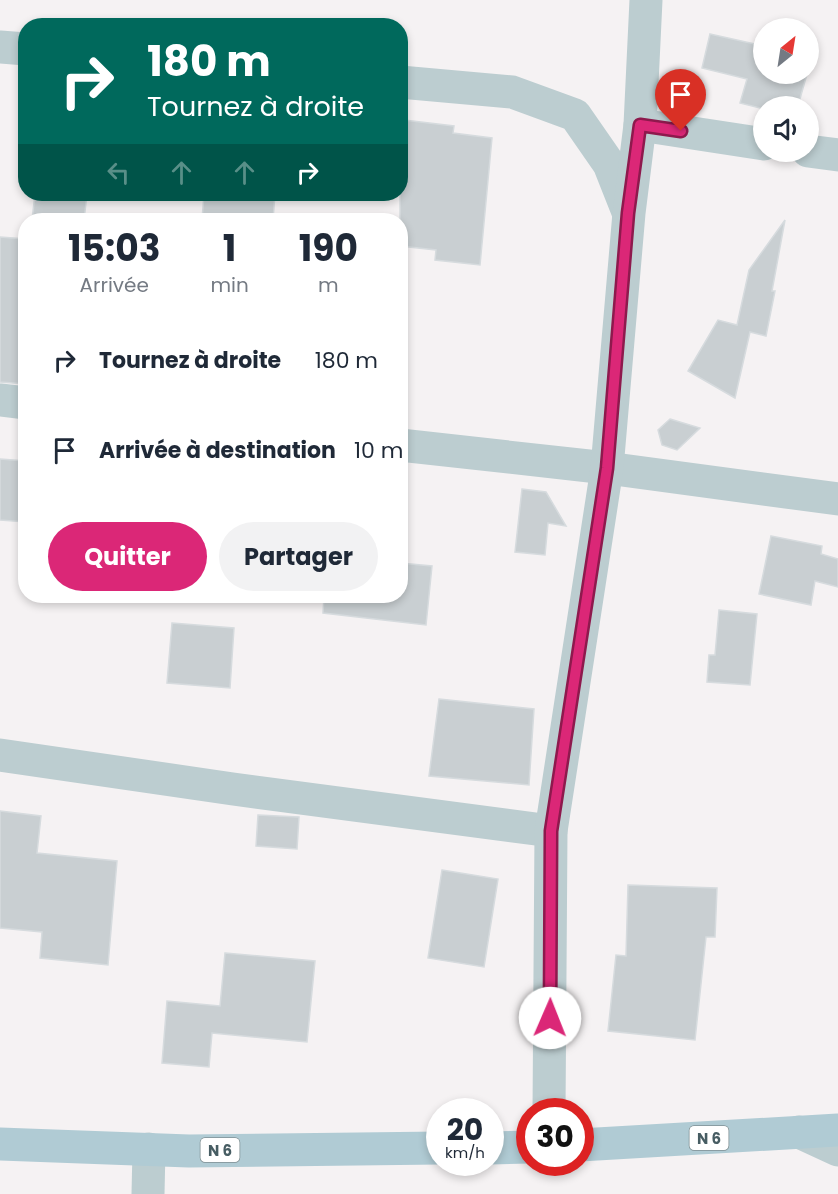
<!DOCTYPE html>
<html lang="fr">
<head>
<meta charset="utf-8">
<style>
	:root { --surface:#fff; --page:#f2f2f3; --text:#1f2937; --muted:#747a83; --accent:#db2777 }
	body { margin:0; font-family:Poppins,sans-serif; background:var(--page); color:var(--text); height:100vh; display:flex; flex-direction:column; font-size:22px; white-space:nowrap }
	* { box-sizing:border-box; margin:0 }
	p { font-size:20px; color:var(--muted) }
	.icon { flex:none; width:33px; height:33px; fill:none; stroke:currentColor; stroke-width:2; stroke-linecap:round; stroke-linejoin:round }
	.map { position:relative; flex:1; overflow:hidden }
	.details { position:absolute; left:18px; top:213px; width:390px; height:390px; display:flex; flex-direction:column; background:var(--surface); border-radius:24px; box-shadow:0 3px 9px #0003 }
	.details>* { flex:none }
	.top-card { position:absolute; left:18px; top:18px; width:390px; height:183px; border-radius:24px; box-shadow:0 3px 9px #0003; background:#00695c; color:#fff; overflow:hidden }
	.needle { width:39px; rotate:30deg }
	.fabs { position:absolute; left:753px; top:18px; display:grid; gap:12px }
	.fabs a { display:grid; place-items:center; width:66px; height:66px; border-radius:50%; background:var(--surface); box-shadow:0 3px 9px #0003; font-size:30px }
	.speed { position:absolute; left:426px; top:1098px; display:flex; gap:12px; font-size:30px; font-weight:700; text-align:center }
	.speed>* { display:grid; place-content:center; width:78px; height:78px; border-radius:50%; background:var(--surface); box-shadow:0 3px 9px #0003; line-height:1 }
	.speed small { font-size:15px; font-weight:400 }
	.speed .limit { border:9px solid #d22; background:#fff; color:#111 }
	.pin { position:absolute; display:grid; place-items:center; width:51px; height:51px; color:#fff; margin:-62px -26px; border-radius:50% 50% 50% 0; rotate:-45deg; box-shadow:0 0 6px #0007 }
	.pin .icon { rotate:45deg }
	.me { position:absolute; width:66px; margin:-33px; rotate:1deg; stroke-linejoin:round; filter:drop-shadow(0 0 4px #0008) }
	.turn { display:flex; align-items:center; gap:21px; height:126px; padding:0 30px; font-size:27px }
	.turn .icon { width:78px; height:78px; stroke-width:2.5 }
	.turn b { display:block; font-size:42px; line-height:51px }
	.lanes { display:flex; align-items:center; height:57px; padding:0 30px; background:#0003; justify-content:center; gap:30px; direction:ltr }
	.lanes .off { opacity:.35 }
	.eta { display:flex; justify-content:space-evenly; align-items:center; height:102px; text-align:center }
	.eta b { font-size:36px; font-weight:700; line-height:42px }
	.primary-button { display:flex; gap:12px; margin-top:auto; padding:12px 30px }
	.primary-button a { flex:1; height:69px; border-radius:36px; background:var(--accent); color:#fff; font-size:24px; font-weight:700; line-height:69px; text-align:center }
	.primary-button a+a { background:var(--page); color:var(--text) }
	ul { padding:0; list-style:none }
	li { display:flex; align-items:center; gap:18px; height:90px; padding:0 30px }
	li div { flex:1 }
	li b { display:block; font-size:22px }
	li em { font-style:normal }
	.map>svg:first-child { display:block }
	.building { fill:#c9cfd2; stroke:#d6dbde; stroke-width:1.5 }
	.lines { fill:none; stroke-linecap:round; stroke-linejoin:round }
	.minor { stroke:#bccdd0; stroke-width:33 }
	.major { stroke:#b0cbd4; stroke-width:33 }
	.route-casing { stroke:#8e194d; stroke-width:15 }
	.route { stroke:#db2777; stroke-width:10 }
	.labels { text-anchor:middle; dominant-baseline:central; stroke-width:6; stroke-linejoin:round; paint-order:stroke }
	.shield { fill:#fff; stroke:#7e8e92; stroke-width:1.5 }
	.shield-label { font-size:15px; font-weight:bold; fill:#475d63 }
</style>
</head>
<body>
<div class="map">
<svg width="838" height="1194" viewBox="0 0 838 1194">
	<rect width="100%" height="100%" fill="#f5f2f3"/>
	<g class="building">
		<path d="M 710,34 L 764,46 L 764,74 L 807,74 L 798,106 L 764,106 L 764,109 L 740,103 L 747,79 L 702,68 Z"/>
		<path d="M 404,120 L 454,126 L 453,133 L 492,138 L 480,265 L 435,260 L 436,250 L 400,246 L 400,158 Z"/>
		<path d="M 35,194 L 87,194 L 84,220 L 32,220 Z"/>
		<path d="M 204,194 L 275,194 L 273,220 L 202,220 Z"/>
		<path d="M 785,220 L 772,291 L 775,291 L 766,336 L 750,332 L 735,398 L 688,371 L 718,320 L 737,325 L 749,270 Z"/>
		<path d="M 0,237 L 26,239 L 26,384 L 0,382 Z"/>
		<path d="M 670,419 L 700,428 L 677,450 L 662,445 L 658,430 Z"/>
		<path d="M 0,459 L 26,461 L 26,522 L 0,520 Z"/>
		<path d="M 522,489 L 546,492 L 566,526 L 548,523 L 545,555 L 515,552 Z"/>
		<path d="M 771,536 L 822,546 L 821,554 L 838,559 L 838,587 L 815,581 L 811,605 L 759,594 Z"/>
		<path d="M 400,563 L 432,566 L 426,625 L 323,613 L 324,596 L 400,596 Z"/>
		<path d="M 719,610 L 757,614 L 750,685 L 707,682 L 709,655 L 715,655 Z"/>
		<path d="M 172,623 L 234,628 L 230,688 L 167,683 Z"/>
		<path d="M 439,699 L 534,709 L 529,785 L 429,776 Z"/>
		<path d="M 0,811 L 41,816 L 37,853 L 117,861 L 108,965 L 40,958 L 42,932 L 0,928 Z"/>
		<path d="M 258,815 L 299,817 L 297,849 L 256,846 Z"/>
		<path d="M 442,870 L 498,879 L 484,967 L 428,958 Z"/>
		<path d="M 628,885 L 717,888 L 715,937 L 706,937 L 695,1040 L 608,1031 L 616,955 L 626,956 Z"/>
		<path d="M 225,953 L 315,961 L 307,1042 L 212,1033 L 209,1067 L 162,1063 L 167,1001 L 220,1006 Z"/>
	</g>
	<g class="lines">
		<g class="minor">
			<path d="M 0,47 L 26,49"/>
			<path d="M 400,82 L 512,92 L 575,115 L 609,164 L 628,212"/>
			<path d="M 640,125 L 764,144"/>
			<path d="M 808,151 L 838,155"/>
			<path d="M 0,400 L 26,403"/>
			<path d="M 400,445 L 607,468 L 838,499"/>
			<path d="M 0,755 L 233,789 L 551,831"/>
			<path d="M 549,1112 L 551,831 L 607,468 L 629,213 L 640,125 L 646,0"/>
			<path d="M 799,1132 L 838,1150"/>
			<path d="M 148,1194 L 149,1149"/>
		</g>
		<g class="major">
			<path d="M 0,1144 L 189,1151 L 440,1148"/>
			<path d="M 580,1145 L 838,1130"/>
			<path d="M 490,1148 L 530,1147"/>
		</g>
	</g>
	<g class="lines">
		<g class="route-casing">
			<path id="route" d="M 550,1018 L 551,831 L 607,468 L 628,213 L 640,125 L 681,131"/>
		</g>
		<use href="#route" class="route"/>
	</g>
	<g class="labels">
		<g class="shield">
			<rect x="689.5" y="1126" width="39" height="24" rx="4.5"/>
			<rect x="200.5" y="1138" width="39" height="24" rx="4.5"/>
		</g>
		<g class="shield-label">
			<text x="709" y="1138">N 6</text>
			<text x="220" y="1150">N 6</text>
		</g>
	</g>
</svg>
<div class="fabs">
<a><svg class="needle" viewBox="-14 -14 28 28"><path d="M0-13l5 13h-10z" fill="#e53935"/><path d="M0 13l5-13h-10z" fill="#747a83"/></svg></a>
<a><svg class="icon" aria-label="sound" viewBox="0 0 24 24"><path d="M4 9h4l5-4v14l-5-4H4zM17 9q2 3 0 6"/></svg></a>
</div>
<div class="speed"><div>20<small>km/h</small></div><div class="limit">30</div></div>
<div class="pin" style="left:681px;top:131px;background:#d93025"><svg class="icon" aria-label="arrive" viewBox="0 0 24 24"><path d="M6 21V4h12l-3 4 3 4H6"/></svg></div>
<svg class="me" style="left:550px;top:1018px" viewBox="-20 -20 40 40"><circle r="19" fill="#fff"/><path d="M0-13L10 11 0 6-10 11z" fill="#db2777"/></svg>
<div class="top-card">
<div class="turn"><svg class="icon" aria-label="right" viewBox="0 0 24 24"><path d="M7 20v-9h11M14 6l5 5-5 5"/></svg><div><b>180 m</b>Tournez à droite</div></div>
<div class="lanes"><svg class="icon off" aria-label="left" viewBox="0 0 24 24"><path d="M17 20v-9H6M10 6l-5 5 5 5"/></svg><svg class="icon off" aria-label="ahead" viewBox="0 0 24 24"><path d="M12 20V5M6 11l6-6 6 6"/></svg><svg class="icon off" aria-label="ahead" viewBox="0 0 24 24"><path d="M12 20V5M6 11l6-6 6 6"/></svg><svg class="icon" aria-label="right" viewBox="0 0 24 24"><path d="M7 20v-9h11M14 6l5 5-5 5"/></svg></div>
</div>
<section class="details">
<div class="eta">
<div><b>15:03</b><p>Arrivée</p></div>
<div><b>1</b><p>min</p></div>
<div><b>190</b><p>m</p></div>
</div>
<ul>
<li><svg class="icon" aria-label="right" viewBox="0 0 24 24"><path d="M7 20v-9h11M14 6l5 5-5 5"/></svg><div><b>Tournez à droite</b></div><em>180 m</em></li>
<li><svg class="icon" aria-label="arrive" viewBox="0 0 24 24"><path d="M6 21V4h12l-3 4 3 4H6"/></svg><div><b>Arrivée à destination</b></div><em>10 m</em></li>
</ul>
<div class="primary-button"><a>Quitter</a><a>Partager</a></div>
</section>
</div>
</body>
</html>
